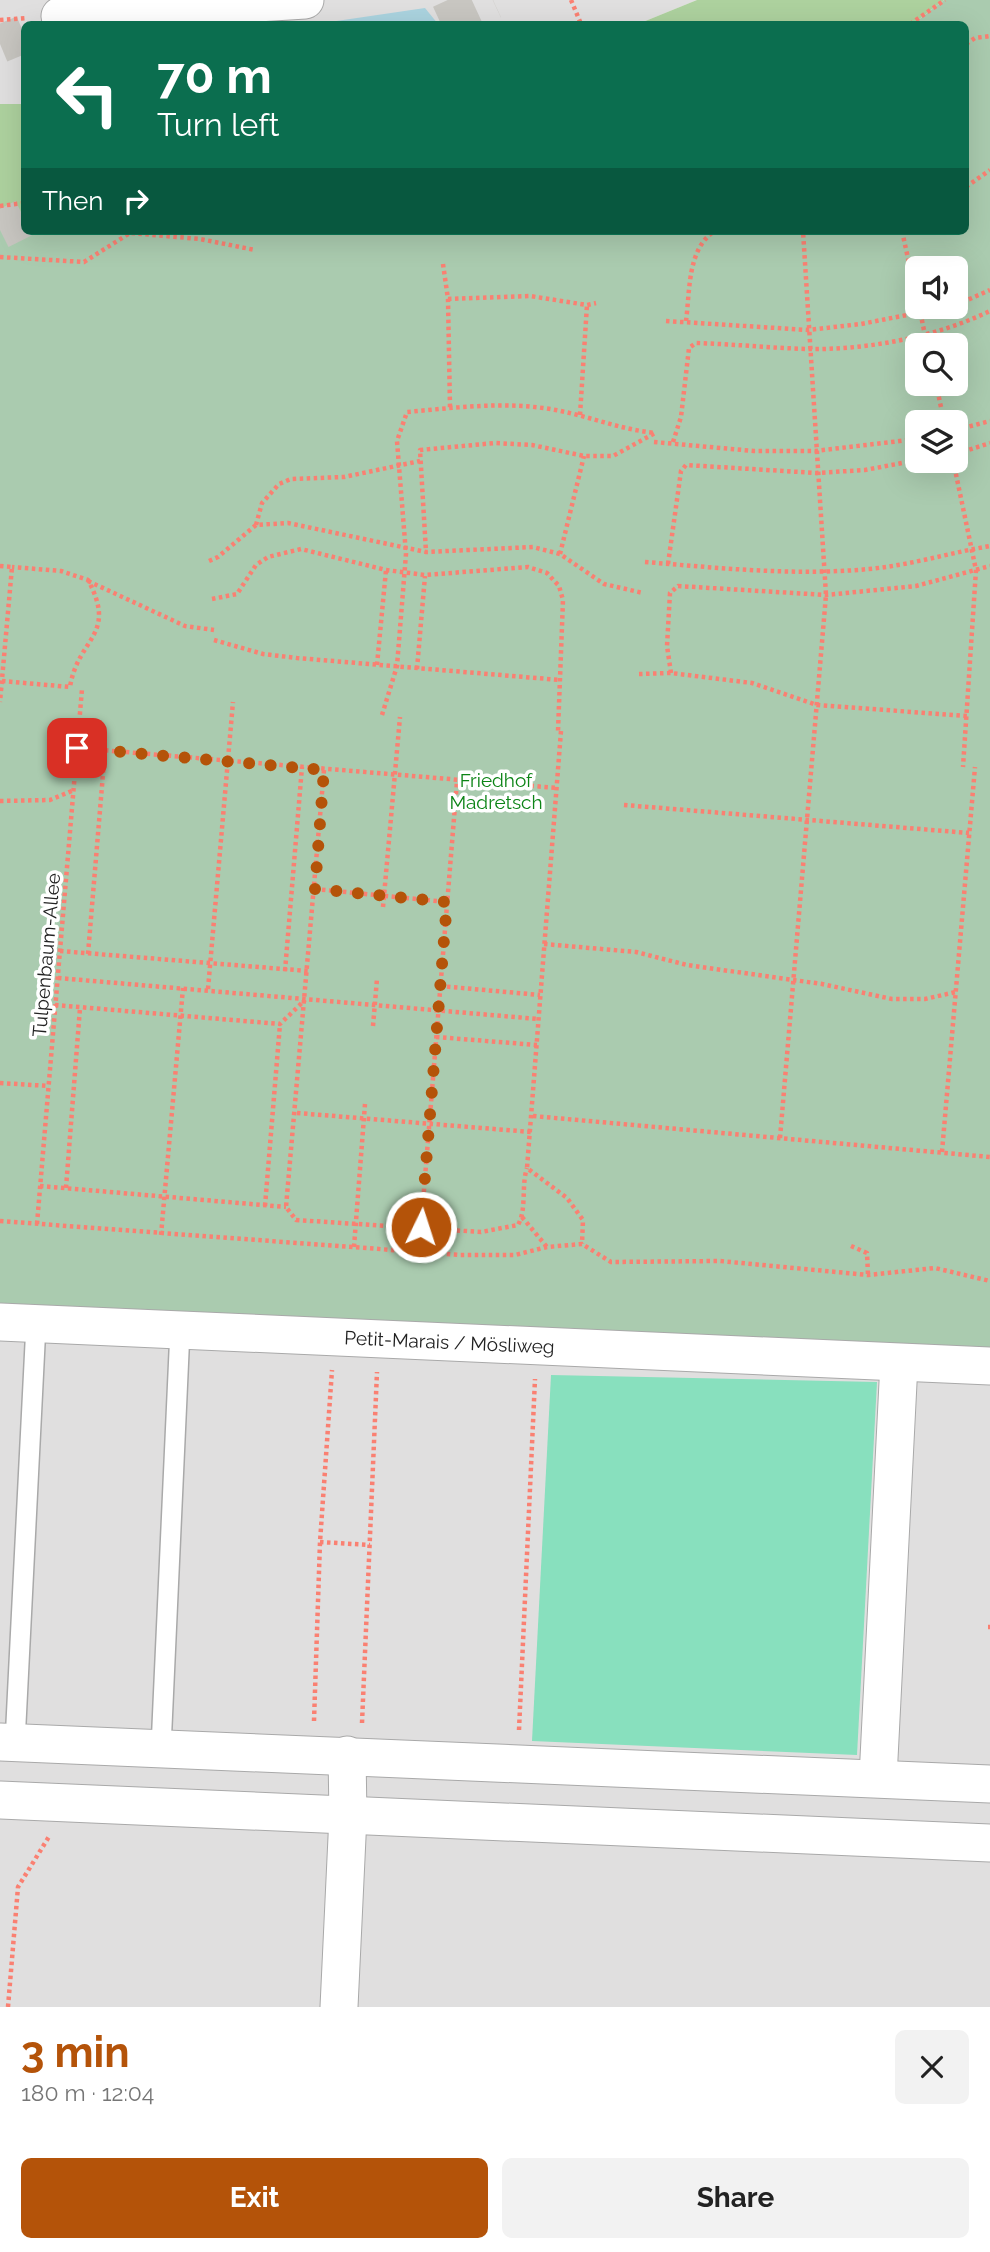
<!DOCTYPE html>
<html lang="en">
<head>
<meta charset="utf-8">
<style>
	:root { --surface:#fff; --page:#f2f2f2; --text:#222; --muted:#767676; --accent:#b45309 }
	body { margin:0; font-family:Raleway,sans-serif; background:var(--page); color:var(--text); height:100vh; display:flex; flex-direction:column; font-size:26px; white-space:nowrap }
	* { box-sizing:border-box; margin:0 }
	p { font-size:23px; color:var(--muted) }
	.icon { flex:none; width:38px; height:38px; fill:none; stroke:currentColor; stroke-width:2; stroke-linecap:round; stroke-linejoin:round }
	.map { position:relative; height:2007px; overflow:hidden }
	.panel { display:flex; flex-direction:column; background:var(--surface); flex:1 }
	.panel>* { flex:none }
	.hud { position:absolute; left:21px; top:21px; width:948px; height:214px; border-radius:10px; box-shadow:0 7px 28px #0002; background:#0b6e4f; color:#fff; overflow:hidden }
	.controls { position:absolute; left:905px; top:256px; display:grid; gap:14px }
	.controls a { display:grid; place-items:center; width:63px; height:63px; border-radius:10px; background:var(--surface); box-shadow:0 7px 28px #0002; font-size:35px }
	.pin { position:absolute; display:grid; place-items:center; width:60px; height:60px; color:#fff; margin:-30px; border-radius:14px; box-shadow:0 4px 10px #0006 }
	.me { position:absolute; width:77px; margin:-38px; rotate:4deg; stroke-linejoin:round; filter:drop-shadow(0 0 5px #0008) }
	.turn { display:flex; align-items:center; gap:24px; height:147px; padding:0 21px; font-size:32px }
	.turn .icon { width:91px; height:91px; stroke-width:2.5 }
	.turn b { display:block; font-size:49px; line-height:60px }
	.then { display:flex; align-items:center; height:66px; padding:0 21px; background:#0003; gap:14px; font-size:26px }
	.round { display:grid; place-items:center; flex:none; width:74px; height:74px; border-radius:10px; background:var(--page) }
	.summary { display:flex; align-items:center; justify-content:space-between; height:119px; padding:0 21px }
	h1 { font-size:42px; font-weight:700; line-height:52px; color:var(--accent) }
	.action { display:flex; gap:14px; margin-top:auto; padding:14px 21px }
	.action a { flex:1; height:80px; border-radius:10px; background:var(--accent); color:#fff; font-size:28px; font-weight:700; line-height:80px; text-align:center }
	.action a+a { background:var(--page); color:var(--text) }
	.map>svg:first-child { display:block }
	.residential { fill:#e0dfdf }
	.forest { fill:#add19e }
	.cemetery { fill:#aacbaf; fill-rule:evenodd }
	.pitch { fill:#88e0be }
	.water { fill:#aad3df }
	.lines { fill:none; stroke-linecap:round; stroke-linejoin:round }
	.highway-tunnel { stroke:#c8c6c1; stroke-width:38; stroke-dasharray:38 19; stroke-linecap:butt }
	.lane-casing { stroke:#a9a9a9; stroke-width:22 }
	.street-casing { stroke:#a9a9a9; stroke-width:39 }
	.path { stroke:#fa8072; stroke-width:4.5; stroke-dasharray:3.5 3.5; stroke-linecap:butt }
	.lane { stroke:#fff; stroke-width:19 }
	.street { stroke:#fff; stroke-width:37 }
	.route { stroke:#b45309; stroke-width:12; stroke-dasharray:0 21.6 }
	.labels { text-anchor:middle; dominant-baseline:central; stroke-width:7; stroke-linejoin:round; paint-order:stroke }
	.park-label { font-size:19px; fill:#0c8416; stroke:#fff }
	.street-label { font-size:19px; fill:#222; stroke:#fff }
</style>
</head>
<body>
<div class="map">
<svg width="990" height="2007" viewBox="0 0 990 2007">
	<rect width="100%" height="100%" fill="#f2efe9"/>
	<g class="residential">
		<path d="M 0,0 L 697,0 L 638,24 L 24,24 L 24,104 L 0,104 Z"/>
		<path d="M 0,1322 L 990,1366 L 990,2007 L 0,2007 Z"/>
	</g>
	<g class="forest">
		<path d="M 697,0 L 944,0 L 913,24 L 638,24 Z"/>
		<path d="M 0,104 L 24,104 L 24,216 L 0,219 Z"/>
	</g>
	<path class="cemetery" d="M 944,0 L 990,0 L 990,1366 L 0,1322 L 0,219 L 24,216 L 24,231 L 966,231 L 966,24 L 913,24 ZM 917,268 L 956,268 L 956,306 L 917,306 ZM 917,345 L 956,345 L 956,383 L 917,383 ZM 917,422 L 956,422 L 956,460 L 917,460 Z"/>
	<path class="pitch" d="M 551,1375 L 877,1382 L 857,1755 L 532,1741 Z"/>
	<path class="water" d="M 425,8 L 438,24 L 316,24 Z"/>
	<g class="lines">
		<g class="highway-tunnel">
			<path d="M 441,24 L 493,0"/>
			<path d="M 0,44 L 24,34"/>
			<path d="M 0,230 L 24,218"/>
		</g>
		<g class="lane-casing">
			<g id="lane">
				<path d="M 15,1743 L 36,1324"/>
				<path d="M 161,1748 L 180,1330"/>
			</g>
		</g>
		<g class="street-casing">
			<g id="street">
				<path d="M 60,16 L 305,0"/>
				<path id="s1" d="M 0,1322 L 990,1366"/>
				<path d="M 0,1742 L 990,1784"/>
				<path d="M 878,1778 L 899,1363"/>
				<path d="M 0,1800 L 990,1843"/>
				<path d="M 339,2007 L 348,1816 L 347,1755"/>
			</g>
		</g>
		<g class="path">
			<path d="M 571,0 L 581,24"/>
			<path d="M 0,20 L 27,18"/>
			<path d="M 910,24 L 945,0"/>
			<path d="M 966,44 L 975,38 L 990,36"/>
			<path d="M 966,187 L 990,170"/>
			<path d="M 0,206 L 24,203"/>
			<path d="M 902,231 L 917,299"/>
			<path d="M 0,257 L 84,262 L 130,233 L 200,239 L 255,250"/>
			<path d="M 443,264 L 448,299 L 450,408"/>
			<path d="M 448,299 L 530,296 L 587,305 L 596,303"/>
			<path d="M 956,305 L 990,290"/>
			<path d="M 919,306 L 927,345"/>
			<path d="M 666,321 L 808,330 L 861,324 L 953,306"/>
			<path d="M 686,321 C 690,292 687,248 715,231"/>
			<path d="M 936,383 L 944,422"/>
			<path d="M 580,415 L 587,305"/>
			<path d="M 956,430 L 990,421"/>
			<path d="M 654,442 L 754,451 L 815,451 L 917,439"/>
			<path d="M 673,442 L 681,417 L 689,348 L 696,343 C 733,344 770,348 808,349 C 867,350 936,337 990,311"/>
			<path d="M 956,454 L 990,443"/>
			<path d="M 953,460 L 976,570 L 963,767"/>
			<path d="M 256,525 L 262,503 L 279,484 L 291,479 L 344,477 L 420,461"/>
			<path d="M 560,554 L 584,456"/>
			<path d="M 209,561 L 218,557 L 256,525 L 288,523 L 426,552 L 533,547 L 560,554 L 604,584 L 643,593"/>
			<path d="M 645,562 C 720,568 794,576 869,569 C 911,565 949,553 990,546"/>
			<path d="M 668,564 L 681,471 L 686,465 L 816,473 L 865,470 L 918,460"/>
			<path d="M 0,566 L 12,567 L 0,702"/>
			<path d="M 88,581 L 185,626 L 214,630"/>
			<path d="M 212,599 L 237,594 L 256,565 L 268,557 L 301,549 L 386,570 L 425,575 L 528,567 L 547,573 L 559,586 L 563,600 L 558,731"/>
			<path d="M 214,640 L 263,654 L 297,658 L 560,680"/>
			<path d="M 377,665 L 386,570"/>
			<path d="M 417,669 L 425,576"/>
			<path d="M 671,673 L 667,646 L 670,593 L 678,586 L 826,595 L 916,586 L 990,566"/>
			<path d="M 639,674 L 671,673 L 752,683 L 817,705 L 967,716"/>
			<path d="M 2,681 L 70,687 C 78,637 118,636 88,580 L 61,571 L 12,567"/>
			<path d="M 382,715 L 397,666 L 406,554 L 397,441 L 407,412 C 452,408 498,402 543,408 C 582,413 616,429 655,433 L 613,456 L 584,456 L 532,445 L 495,443 L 420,450 L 426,552"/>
			<path d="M 561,731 L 527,1168 L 567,1198 L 583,1220 L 582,1244"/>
			<path d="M 77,748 L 557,788"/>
			<path d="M 324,770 L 286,1207 L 296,1220 L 481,1232 L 518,1225 C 527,1209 521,1186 527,1168"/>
			<path d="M 0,801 L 50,800 L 74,790"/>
			<path d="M 624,805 L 969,833"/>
			<path d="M 315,889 L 447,902"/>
			<path d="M 383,907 L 400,717"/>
			<path d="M 544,944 L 636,952 L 687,965 L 822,984 L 892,999 L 925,999 L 956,992"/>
			<path d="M 60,951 L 308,971"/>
			<path d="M 88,954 L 105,750"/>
			<path d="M 285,971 L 302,767"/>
			<path d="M 58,978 L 538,1019"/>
			<path d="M 440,986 L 540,995"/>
			<path d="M 208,989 L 233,702"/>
			<path d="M 55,1005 L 280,1024 L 305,1000"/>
			<path d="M 373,1026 L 377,979"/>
			<path d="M 436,1037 L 537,1045"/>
			<path d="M 0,1083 L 49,1086"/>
			<path d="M 297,1113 L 531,1132"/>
			<path d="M 533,1116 L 990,1157"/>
			<path d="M 780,1138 L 826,595 L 803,231"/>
			<path d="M 942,1152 L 975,767"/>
			<path d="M 40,1186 L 286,1207"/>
			<path d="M 66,1188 L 80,1008"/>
			<path d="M 265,1206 L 280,1024"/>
			<path d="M 522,1217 L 547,1247"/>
			<path d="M 0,1221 L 460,1255 L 515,1255 L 547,1247 L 582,1244 L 611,1262 L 720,1261 L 868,1275 L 935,1268 L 990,1281"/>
			<path d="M 37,1224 L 82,689"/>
			<path d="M 421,1227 L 457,781"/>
			<path d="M 161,1235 L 183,988"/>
			<path d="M 851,1246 L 867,1253 L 868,1275"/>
			<path d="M 354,1247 L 365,1104"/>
			<path d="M 320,1542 L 370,1545"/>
			<path d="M 988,1627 L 990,1627"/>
			<path d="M 314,1721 L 320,1542 L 332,1370"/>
			<path d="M 362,1723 L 377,1372"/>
			<path d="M 519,1730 L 535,1379"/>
			<path d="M 8,2007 L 18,1887 L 50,1835"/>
		</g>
		<use href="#lane" class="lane"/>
		<use href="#street" class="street"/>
	</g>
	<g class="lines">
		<path class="route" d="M 77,748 L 324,770 L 315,889 L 447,902 L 421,1227"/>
	</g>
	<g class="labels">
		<g class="park-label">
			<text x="496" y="780">Friedhof<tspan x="496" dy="22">Madretsch</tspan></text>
		</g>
		<g class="street-label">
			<text transform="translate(46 955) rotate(-85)">Tulpenbaum-Allee</text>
			<text stroke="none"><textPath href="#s1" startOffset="450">Petit-Marais / Mösliweg</textPath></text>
		</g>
	</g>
</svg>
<div class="controls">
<a><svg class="icon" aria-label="sound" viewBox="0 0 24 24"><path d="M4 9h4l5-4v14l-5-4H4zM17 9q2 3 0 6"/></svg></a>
<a><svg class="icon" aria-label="search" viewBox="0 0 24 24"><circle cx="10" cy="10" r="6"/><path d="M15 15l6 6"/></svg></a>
<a><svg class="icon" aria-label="layers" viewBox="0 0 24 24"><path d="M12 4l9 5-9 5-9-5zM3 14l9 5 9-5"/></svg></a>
</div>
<div class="pin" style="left:77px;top:748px;background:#d93025"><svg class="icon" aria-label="arrive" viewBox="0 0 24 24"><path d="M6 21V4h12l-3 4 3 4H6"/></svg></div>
<svg class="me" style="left:421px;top:1227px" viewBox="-20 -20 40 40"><circle r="17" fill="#b45309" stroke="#fff" stroke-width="3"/><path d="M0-11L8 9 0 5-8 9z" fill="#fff"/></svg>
<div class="hud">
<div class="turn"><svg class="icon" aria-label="left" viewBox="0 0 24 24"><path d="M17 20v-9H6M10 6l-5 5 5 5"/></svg><div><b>70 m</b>Turn left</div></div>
<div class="then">Then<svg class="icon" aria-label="right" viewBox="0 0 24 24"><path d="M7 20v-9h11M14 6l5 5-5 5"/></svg></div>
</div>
</div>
<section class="panel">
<div class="summary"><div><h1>3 min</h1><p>180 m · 12:04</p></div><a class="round"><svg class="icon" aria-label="close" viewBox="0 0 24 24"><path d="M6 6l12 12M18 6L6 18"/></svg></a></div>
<div class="action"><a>Exit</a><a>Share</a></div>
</section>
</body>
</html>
